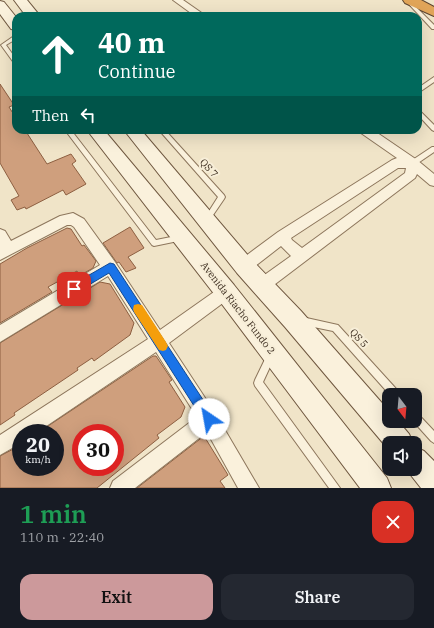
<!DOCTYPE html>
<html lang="en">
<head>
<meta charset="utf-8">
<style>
	:root { --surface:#171b24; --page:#242831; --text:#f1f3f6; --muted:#9ea1a6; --accent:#cc999b }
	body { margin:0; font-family:"IBM Plex Serif",serif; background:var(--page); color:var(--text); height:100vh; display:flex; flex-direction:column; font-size:15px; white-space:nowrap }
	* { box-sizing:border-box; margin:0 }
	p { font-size:13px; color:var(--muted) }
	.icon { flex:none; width:22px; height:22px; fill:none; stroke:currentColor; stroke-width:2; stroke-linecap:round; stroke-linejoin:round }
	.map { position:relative; height:488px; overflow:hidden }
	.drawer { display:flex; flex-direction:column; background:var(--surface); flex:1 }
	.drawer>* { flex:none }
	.banner { position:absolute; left:12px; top:12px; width:410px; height:122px; border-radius:12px; box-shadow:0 4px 16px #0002; background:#00695c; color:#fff; overflow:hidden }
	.needle { width:26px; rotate:164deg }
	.tools { position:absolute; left:382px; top:388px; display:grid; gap:8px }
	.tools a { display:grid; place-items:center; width:40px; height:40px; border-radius:8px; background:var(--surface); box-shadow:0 4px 16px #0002; font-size:20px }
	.speed { position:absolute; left:12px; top:424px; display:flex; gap:8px; font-size:20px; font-weight:700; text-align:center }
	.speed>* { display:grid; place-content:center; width:52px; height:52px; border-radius:50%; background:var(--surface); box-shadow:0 4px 16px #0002; line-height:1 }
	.speed small { font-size:10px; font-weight:400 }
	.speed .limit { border:6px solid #d22; background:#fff; color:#111 }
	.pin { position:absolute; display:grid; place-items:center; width:34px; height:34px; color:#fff; margin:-17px; border-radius:8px; box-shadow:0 2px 6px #0006 }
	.me { position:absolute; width:44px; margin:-22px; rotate:327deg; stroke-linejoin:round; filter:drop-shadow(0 0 3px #0008) }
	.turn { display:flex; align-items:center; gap:14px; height:84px; padding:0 20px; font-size:18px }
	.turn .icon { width:52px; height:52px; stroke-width:2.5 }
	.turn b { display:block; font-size:28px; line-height:34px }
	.then { display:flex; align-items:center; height:38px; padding:0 20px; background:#0003; gap:8px; font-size:15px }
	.round { display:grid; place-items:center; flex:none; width:42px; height:42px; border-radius:12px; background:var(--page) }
	.summary { display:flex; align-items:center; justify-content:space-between; height:68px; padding:0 20px }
	h1 { font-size:24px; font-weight:600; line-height:30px; color:#1e9e55 }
	.button { display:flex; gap:8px; margin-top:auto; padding:8px 20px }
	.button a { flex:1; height:46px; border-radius:12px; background:var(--accent); color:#111; font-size:16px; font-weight:600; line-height:46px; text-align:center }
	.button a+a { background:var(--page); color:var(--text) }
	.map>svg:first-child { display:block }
	.building { fill:#cf9f7d; stroke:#8d5f41; fill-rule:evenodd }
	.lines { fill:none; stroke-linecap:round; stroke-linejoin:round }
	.lane-casing { stroke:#8d765c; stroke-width:2 }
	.street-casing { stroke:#8d765c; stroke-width:2 }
	.secondary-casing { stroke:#6f573f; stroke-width:2 }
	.highway-casing { stroke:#5b4430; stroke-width:2 }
	.lane { fill:#faf1dc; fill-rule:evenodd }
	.street { fill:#faf1dc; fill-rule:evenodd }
	.secondary { fill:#faf1dc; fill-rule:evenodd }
	.highway { fill:#e0a458; fill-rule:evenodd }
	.route { fill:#1a73e8; stroke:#114b97 }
	.slow { fill:#f59e0b }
	.labels { text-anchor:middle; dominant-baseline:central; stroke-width:4; stroke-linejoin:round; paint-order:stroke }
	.street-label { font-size:10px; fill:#3d2e20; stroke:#f7eed8 }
</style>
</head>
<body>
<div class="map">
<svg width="434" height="488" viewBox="0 0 434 488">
	<rect width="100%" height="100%" fill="#f0e4c8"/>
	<g class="building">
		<path d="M 0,84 L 14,105 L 9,107 L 16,118 L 16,130 L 25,130 L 47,164 L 71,154 L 76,161 L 72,164 L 86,184 L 66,195 L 63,190 L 26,209 L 25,207 L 17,210 L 11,200 L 19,196 L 0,163 Z"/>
		<path d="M 130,227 L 144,248 L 128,257 L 136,268 L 126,272 L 119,262 L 117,263 L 103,243 Z"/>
		<path d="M 67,228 L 71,229 L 82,246 L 84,245 L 96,261 L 93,268 L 79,276 L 77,271 L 48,287 L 52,292 L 0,323 L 0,264 L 27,248 Z"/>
		<path d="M 100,282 L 110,284 L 134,323 L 130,335 L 94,361 L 92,358 L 77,368 L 78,370 L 14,413 L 15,415 L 0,425 L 0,343 Z"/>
		<path d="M 153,356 L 156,356 L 172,380 L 169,382 L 185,407 L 181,417 L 157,435 L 159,438 L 97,488 L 0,488 L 0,456 L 21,445 L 21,467 L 55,467 L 55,433 L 43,433 L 42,430 ZM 81,433 L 115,433 L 115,467 L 81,467 Z"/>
		<path d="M 204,436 L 228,475 L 220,481 L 225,488 L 137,488 Z"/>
	</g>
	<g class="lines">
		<g class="lane-casing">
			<g id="lane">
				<path d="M 405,0 L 409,0 L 434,25 L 434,29 L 432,29 Z"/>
				<path d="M 14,36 L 16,36 L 16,39 L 6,45 L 16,59 L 16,64 L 14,63 L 1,45 Z"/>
				<path d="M 434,77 L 434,82 L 418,93 L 418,88 Z"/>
				<path d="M 418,110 L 420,111 L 434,125 L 434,131 L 432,130 L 418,115 Z"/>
				<path d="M 65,130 L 71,130 L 156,240 L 181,235 L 183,236 L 184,238 L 183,240 L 154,246 L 152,245 Z"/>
				<path d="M 159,130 L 165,130 L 224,195 L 225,197 L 224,199 L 209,221 L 205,221 L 204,219 L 218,197 Z"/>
				<path d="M 432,147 L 434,147 L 434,152 L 415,165 L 411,165 L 410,163 L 411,161 Z"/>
				<path d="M 302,317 L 338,325 L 399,392 L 400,395 L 390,395 L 333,331 L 299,324 L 298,321 L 299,318 Z"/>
				<path d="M 271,352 L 274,353 L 275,356 L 263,382 L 340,488 L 329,488 L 255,386 L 254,383 L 255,380 L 268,353 Z"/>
				<path d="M 415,413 L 418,414 L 434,431 L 434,443 L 431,441 L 413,421 L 415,421 Z"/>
			</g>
		</g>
		<g class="street-casing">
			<g id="street">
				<path d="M 173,0 L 183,0 L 206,16 L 195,16 Z"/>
				<path d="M 359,130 L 373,130 L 417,160 L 434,174 L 434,186 L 430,185 L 417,174 L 415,178 L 266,291 L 261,293 L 256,291 L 254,286 L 256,281 L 291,256 L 281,246 L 249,271 L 244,272 L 239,271 L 237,266 L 239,261 L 278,232 L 392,160 L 397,158 L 361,133 ZM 398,168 L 406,168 L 405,173 L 302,248 L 292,240 L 291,238 Z"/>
				<path d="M 73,213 L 84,219 L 115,262 L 160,330 L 221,287 L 226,285 L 231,287 L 234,292 L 231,297 L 169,343 L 215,413 L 259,488 L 238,488 L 207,432 L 135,488 L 110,488 L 113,481 L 197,417 L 156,352 L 36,433 L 21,433 L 21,443 L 0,455 L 0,435 L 148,339 L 108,276 L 0,342 L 0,325 L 100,265 L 74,227 L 71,225 L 67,225 L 0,260 L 0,229 L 5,231 L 11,241 L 60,216 Z"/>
			</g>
		</g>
		<g class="secondary-casing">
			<g id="secondary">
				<path d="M 14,0 L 27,0 L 40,16 L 26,16 Z"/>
				<path d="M 0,1 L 4,2 L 16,17 L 16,30 L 11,29 L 0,14 Z"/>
				<path d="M 87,130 L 104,130 L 234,285 L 387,478 L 391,488 L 360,488 L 218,299 Z"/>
				<path d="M 124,130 L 141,130 L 251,259 L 301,311 L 389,411 L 389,421 L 398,421 L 409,434 L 413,443 L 389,443 L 389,450 L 285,327 L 237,273 Z"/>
				<path d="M 415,447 L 424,451 L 434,461 L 434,488 L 421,488 L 406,469 L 415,469 Z"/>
			</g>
		</g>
		<g class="highway-casing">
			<path id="highway" d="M 403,0 L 421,0 L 434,7 L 434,16 L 405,3 Z"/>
		</g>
		<use href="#lane" class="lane"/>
		<use href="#street" class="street"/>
		<use href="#secondary" class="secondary"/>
		<use href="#highway" class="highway"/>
	</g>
	<path class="route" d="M 110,263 L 114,264 L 213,415 L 215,419 L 213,423 L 209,425 L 205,423 L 109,273 L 77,292 L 74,294 L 70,292 L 69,289 L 70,286 Z"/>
	<path class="slow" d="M 138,304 L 142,305 L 166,342 L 168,346 L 166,350 L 163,351 L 159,350 L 134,312 L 133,309 L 134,305 Z"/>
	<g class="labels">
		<g class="street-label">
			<text transform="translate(209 168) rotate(48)">QS 7</text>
			<text transform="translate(238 308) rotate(52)">Avenida Riacho Fundo 2</text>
			<text transform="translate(359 338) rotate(48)">QS 5</text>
		</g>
	</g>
</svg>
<div class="tools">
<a><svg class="needle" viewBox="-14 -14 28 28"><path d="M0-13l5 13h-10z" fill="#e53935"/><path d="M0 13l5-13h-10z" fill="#9ea1a6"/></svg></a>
<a><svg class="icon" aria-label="sound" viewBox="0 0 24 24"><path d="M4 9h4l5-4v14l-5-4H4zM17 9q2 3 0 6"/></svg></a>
</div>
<div class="speed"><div>20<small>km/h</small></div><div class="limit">30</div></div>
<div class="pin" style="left:74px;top:289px;background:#d93025"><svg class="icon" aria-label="arrive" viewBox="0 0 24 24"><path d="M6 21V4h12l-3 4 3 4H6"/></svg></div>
<svg class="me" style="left:209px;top:419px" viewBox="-20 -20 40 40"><circle r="19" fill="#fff"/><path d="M0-13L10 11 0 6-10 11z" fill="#1a73e8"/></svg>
<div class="banner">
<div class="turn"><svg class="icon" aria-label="ahead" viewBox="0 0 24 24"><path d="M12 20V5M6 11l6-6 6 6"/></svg><div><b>40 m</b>Continue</div></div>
<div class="then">Then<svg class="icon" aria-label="left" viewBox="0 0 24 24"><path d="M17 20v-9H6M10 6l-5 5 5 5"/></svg></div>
</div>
</div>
<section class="drawer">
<div class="summary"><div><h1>1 min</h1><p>110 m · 22:40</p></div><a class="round" style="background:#d93025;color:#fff"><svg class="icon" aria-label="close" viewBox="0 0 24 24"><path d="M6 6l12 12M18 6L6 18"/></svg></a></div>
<div class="button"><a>Exit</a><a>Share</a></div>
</section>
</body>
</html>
